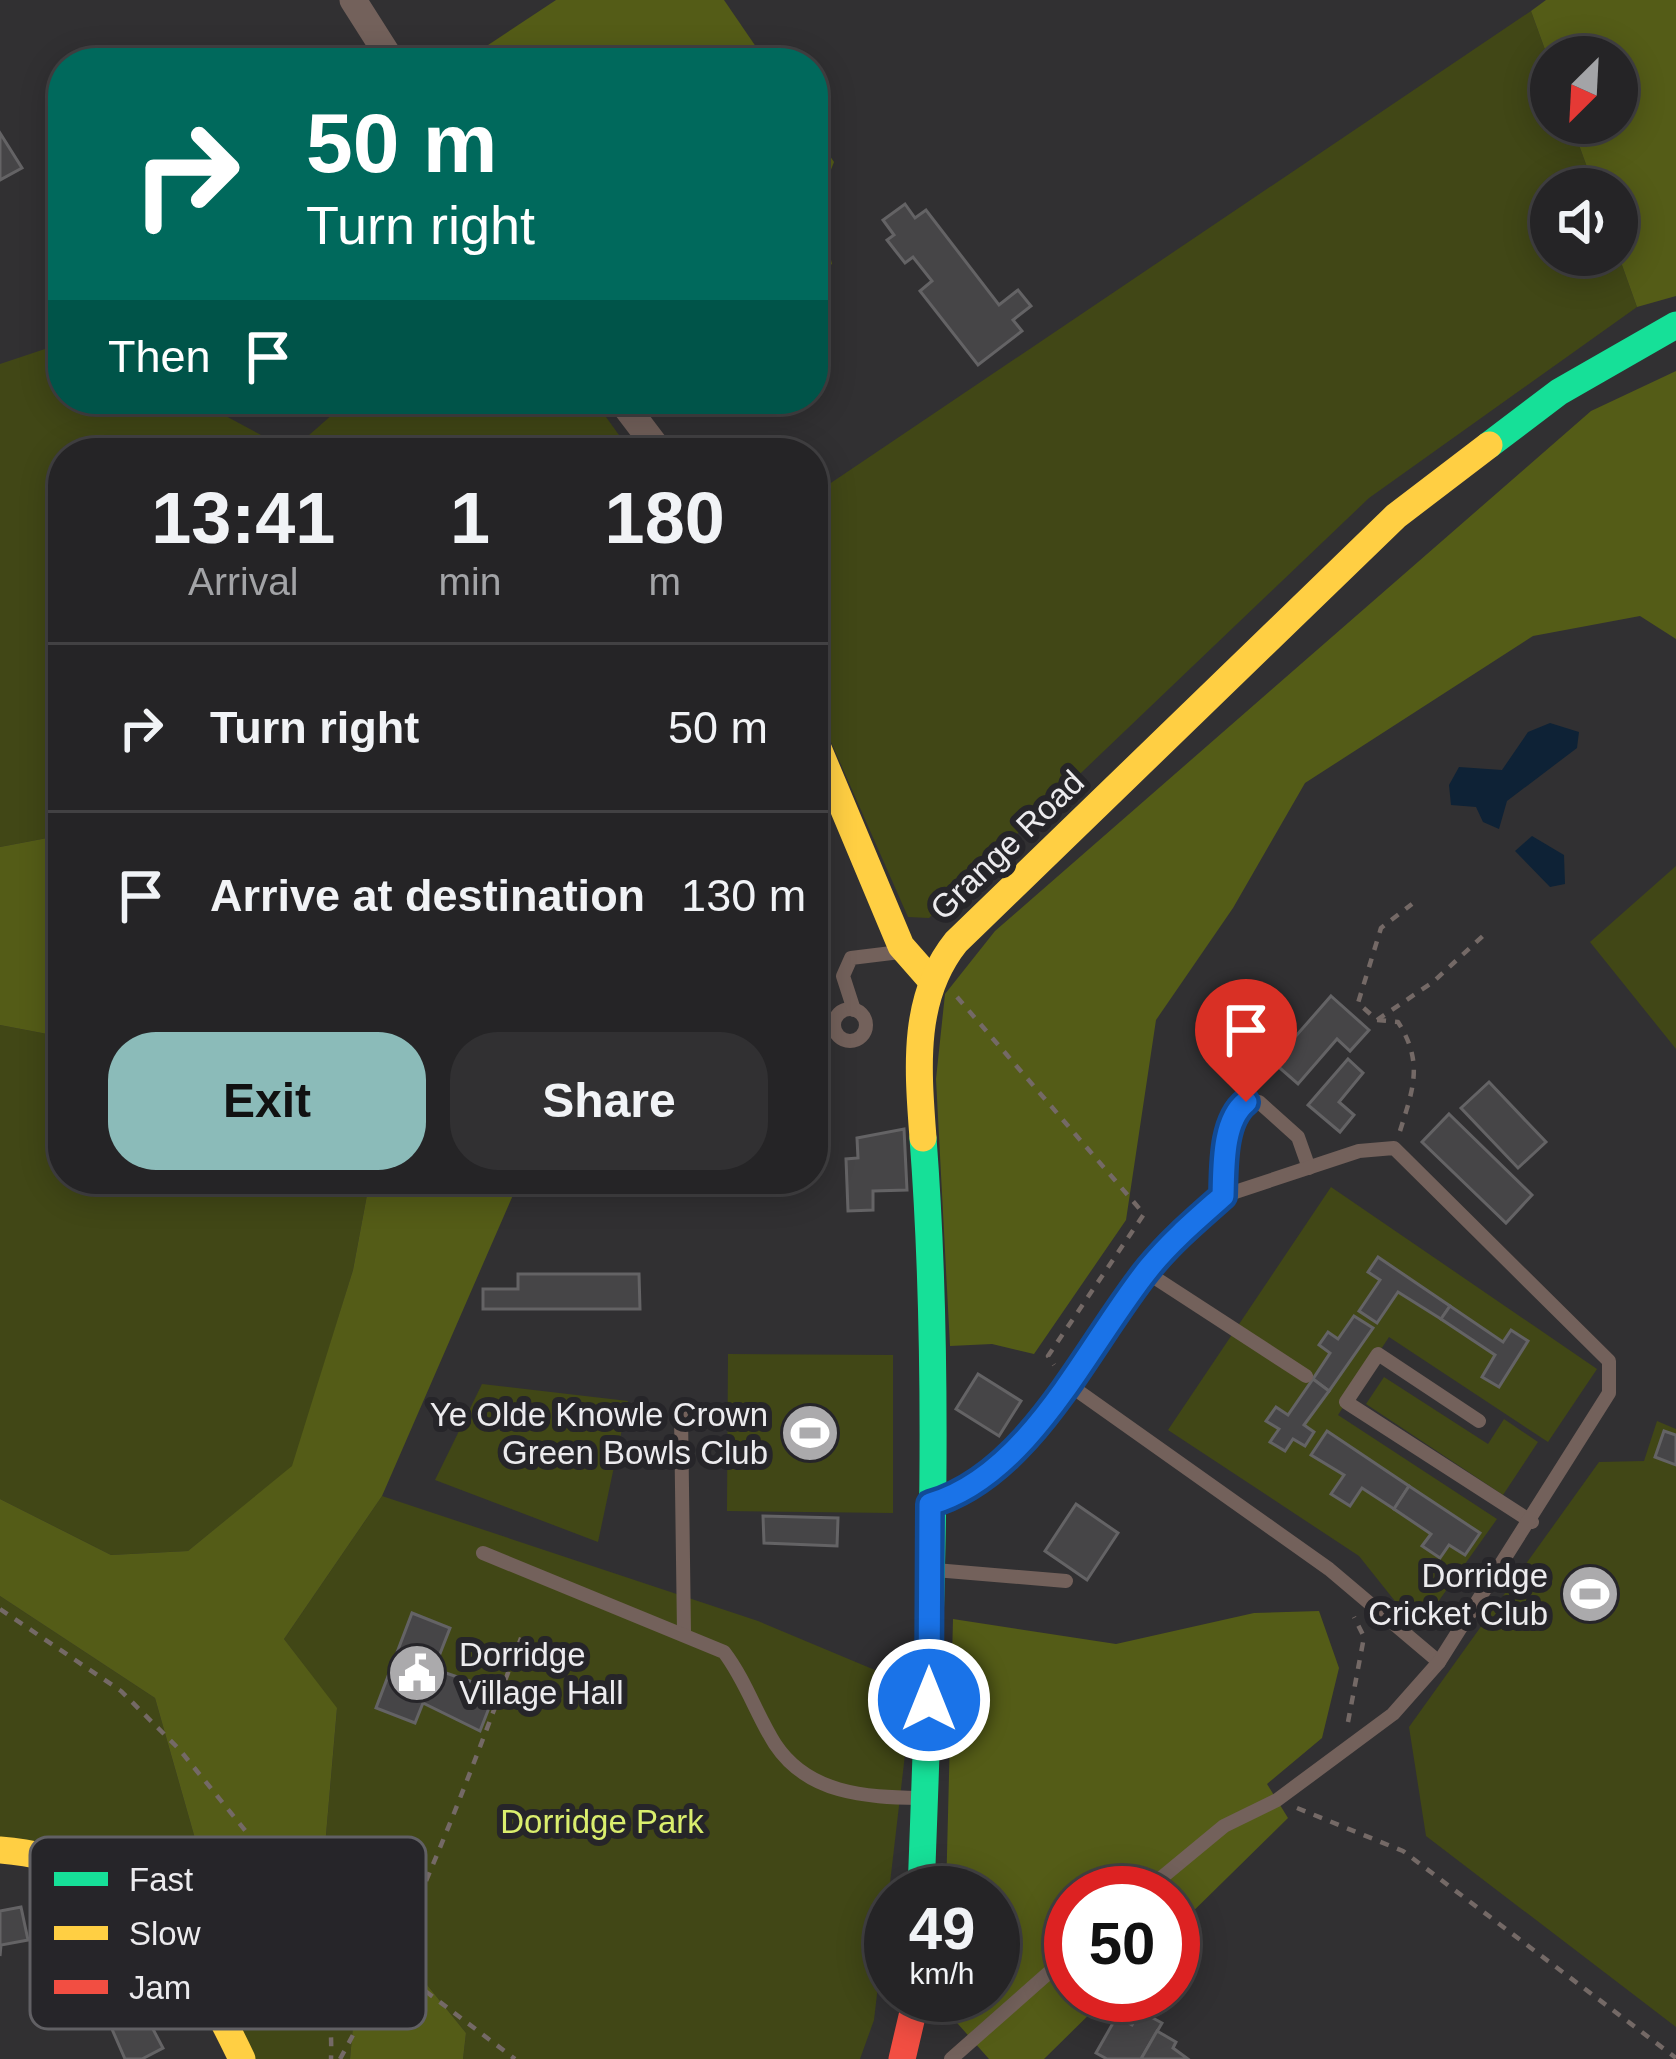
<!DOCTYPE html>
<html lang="en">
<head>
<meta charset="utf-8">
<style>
	:root { --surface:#252426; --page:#313032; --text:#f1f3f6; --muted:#a3a4a7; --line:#424143; --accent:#8bbbb9 }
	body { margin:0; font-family:Helvetica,sans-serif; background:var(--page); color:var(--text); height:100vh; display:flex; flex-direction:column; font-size:45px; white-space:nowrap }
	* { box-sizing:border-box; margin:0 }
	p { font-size:39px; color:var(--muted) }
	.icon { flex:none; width:66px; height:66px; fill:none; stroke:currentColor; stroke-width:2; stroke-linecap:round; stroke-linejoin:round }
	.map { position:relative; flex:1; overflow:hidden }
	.drawer { position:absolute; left:48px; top:438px; width:780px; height:756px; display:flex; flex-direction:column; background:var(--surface); border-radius:48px; box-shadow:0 6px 30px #0003,0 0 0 3px var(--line) }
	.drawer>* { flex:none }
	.guide { position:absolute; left:48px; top:48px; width:780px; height:366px; border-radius:48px; box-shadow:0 6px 30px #0003,0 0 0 3px var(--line); background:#00695c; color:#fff; overflow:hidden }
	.needle { width:78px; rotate:204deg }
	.buttons { position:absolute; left:1530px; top:36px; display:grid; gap:24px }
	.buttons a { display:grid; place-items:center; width:108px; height:108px; border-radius:50%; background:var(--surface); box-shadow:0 6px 30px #0003,0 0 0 3px var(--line); font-size:60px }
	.speed { position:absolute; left:864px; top:1866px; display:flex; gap:24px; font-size:60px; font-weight:700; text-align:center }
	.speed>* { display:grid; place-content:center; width:156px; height:156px; border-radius:50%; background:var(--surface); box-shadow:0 6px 30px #0003,0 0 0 3px var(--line); line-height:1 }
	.speed small { font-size:30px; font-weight:400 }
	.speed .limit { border:18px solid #d22; background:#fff; color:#111 }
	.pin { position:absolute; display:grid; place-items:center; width:102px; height:102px; color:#fff; margin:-123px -51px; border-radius:50% 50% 50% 0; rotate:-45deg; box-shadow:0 0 12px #0007 }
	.pin .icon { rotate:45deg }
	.me { position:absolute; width:132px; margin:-66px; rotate:0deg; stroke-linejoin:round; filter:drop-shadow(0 0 9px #0008) }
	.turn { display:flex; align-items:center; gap:42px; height:252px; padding:0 60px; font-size:54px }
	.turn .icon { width:156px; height:156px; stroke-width:2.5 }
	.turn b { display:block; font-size:84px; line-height:102px }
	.then { display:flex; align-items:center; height:114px; padding:0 60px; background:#0003; gap:24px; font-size:45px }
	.eta { display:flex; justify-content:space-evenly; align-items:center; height:204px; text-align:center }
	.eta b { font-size:72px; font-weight:800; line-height:84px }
	.primary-button { display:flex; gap:24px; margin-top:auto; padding:24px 60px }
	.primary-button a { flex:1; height:138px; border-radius:48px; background:var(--accent); color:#111; font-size:48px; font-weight:800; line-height:138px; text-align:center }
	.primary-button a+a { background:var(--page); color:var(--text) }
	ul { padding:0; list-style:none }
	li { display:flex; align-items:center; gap:36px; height:168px; padding:0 60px; border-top:3px solid var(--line) }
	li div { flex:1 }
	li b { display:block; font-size:45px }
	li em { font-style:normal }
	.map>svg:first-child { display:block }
	.green { fill:#414716 }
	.forest { fill:#545c17 }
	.water { fill:#0e2236 }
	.building { fill:#464547; stroke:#646365; stroke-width:3 }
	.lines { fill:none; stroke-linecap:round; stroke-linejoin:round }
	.path { stroke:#746966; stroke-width:4.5; stroke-dasharray:9 9; stroke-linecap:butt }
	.lane { stroke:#73615b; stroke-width:14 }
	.street { stroke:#73615b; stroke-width:27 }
	.fast { stroke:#16e098; stroke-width:27 }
	.slow { stroke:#ffcf43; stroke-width:27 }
	.jam { stroke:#f24e42; stroke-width:27 }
	.route-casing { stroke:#114b97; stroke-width:30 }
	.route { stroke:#1a73e8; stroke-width:21 }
	.labels { text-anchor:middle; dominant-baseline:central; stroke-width:12; stroke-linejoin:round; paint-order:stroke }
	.street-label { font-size:33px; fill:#ecebee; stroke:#262529 }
	.poi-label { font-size:33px; fill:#ecebee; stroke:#262529; text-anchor:end }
	.park-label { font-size:33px; fill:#daee6d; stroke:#262529 }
	.key { fill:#262529; stroke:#616064; stroke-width:3 }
	.key-label { font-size:33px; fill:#ecebee }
</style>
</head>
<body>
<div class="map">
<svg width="1676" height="2059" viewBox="0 0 1676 2059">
	<rect width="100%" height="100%" fill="#313032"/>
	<g class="green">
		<path d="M 1531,11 L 1551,66 L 1551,123 L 1571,123 L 1595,189 L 1551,189 L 1551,255 L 1617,251 L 1637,307 L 1369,498 L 929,918 L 908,917 L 813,701 L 813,495 Z"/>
		<path d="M 63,343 L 63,399 L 194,399 L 291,451 L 350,399 L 593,399 L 632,453 L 63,453 L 63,835 L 0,847 L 0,364 Z"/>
		<path d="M 1676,866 L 1676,1049 L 1590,942 Z"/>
		<path d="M 0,1025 L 63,1037 L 63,1179 L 370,1179 L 353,1270 L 293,1466 L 188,1551 L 111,1555 L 0,1499 Z"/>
		<path d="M 1331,1187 L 1597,1369 L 1548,1442 L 1389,1337 L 1338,1415 L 1497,1519 L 1418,1630 L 1359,1556 L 1168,1430 Z"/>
		<path d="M 728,1354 L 893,1355 L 893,1513 L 727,1511 Z"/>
		<path d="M 1384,1377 L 1488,1444 L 1504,1419 L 1538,1442 L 1503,1495 L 1366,1404 Z"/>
		<path d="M 482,1384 L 628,1401 L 598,1542 L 435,1480 Z"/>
		<path d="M 1657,1421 L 1676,1429 L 1676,2027 L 1426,1836 L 1409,1727 L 1599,1462 L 1644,1461 Z"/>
		<path d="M 382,1496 L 758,1621 L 913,1686 L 874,2020 L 860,2059 L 463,2059 L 466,2033 L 324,1858 L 337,1709 L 284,1639 Z"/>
		<path d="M 0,1596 L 155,1698 L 227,1951 L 257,2025 L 295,1925 L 322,1925 L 353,2026 L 350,2059 L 255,2059 L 199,1952 L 0,1838 Z"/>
	</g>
	<g class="forest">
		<path d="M 556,0 L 724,0 L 767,63 L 461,63 Z"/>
		<path d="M 1546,0 L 1676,0 L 1676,296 L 1637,307 L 1617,251 L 1617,189 L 1595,189 L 1571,123 L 1617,123 L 1617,57 L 1551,57 L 1551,66 L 1531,11 Z"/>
		<path d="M 813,131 L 834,162 L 818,203 L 832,264 L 813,277 Z"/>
		<path d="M 1676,371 L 1676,639 L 1640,616 L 1533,636 L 1305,783 L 1233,908 L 1156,1020 L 1126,1220 L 1034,1354 L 992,1344 L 950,1346 L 936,1079 L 945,994 L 995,931 L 1591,411 Z"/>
		<path d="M 63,835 L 63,1037 L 0,1025 L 0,847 Z"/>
		<path d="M 370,1179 L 520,1179 L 382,1496 L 284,1639 L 337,1708 L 324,1858 L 466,2033 L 463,2059 L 350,2059 L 353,2026 L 321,1925 L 295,1925 L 257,2027 L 227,1951 L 155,1698 L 0,1596 L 0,1499 L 111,1555 L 188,1551 L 292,1466 L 353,1270 Z"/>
		<path d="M 1319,1611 L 1339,1668 L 1322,1738 L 1267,1784 L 1288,1818 L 1173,1931 L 1173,1893 L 1071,1893 L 1071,1995 L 1109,1995 L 1044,2059 L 989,2059 L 943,2007 L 944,1995 L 993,1995 L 993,1893 L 946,1893 L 953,1619 L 1116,1644 L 1254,1613 Z"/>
	</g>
	<g class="water">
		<path d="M 1550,723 L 1579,732 L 1577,748 L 1507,801 L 1499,829 L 1483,822 L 1476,807 L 1451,805 L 1449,785 L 1459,767 L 1502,770 L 1528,732 Z"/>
		<path d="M 1532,836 L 1564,855 L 1565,884 L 1550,887 L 1515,851 Z"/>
	</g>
	<g class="building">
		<path d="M 0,133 L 22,168 L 0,180 Z"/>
		<path d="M 905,204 L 915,218 L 926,210 L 999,305 L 1018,290 L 1031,306 L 1013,320 L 1022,331 L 978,365 L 920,291 L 932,281 L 913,257 L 905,263 L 887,240 L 894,235 L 883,220 Z"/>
		<path d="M 813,915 L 823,915 L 826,972 L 813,973 Z"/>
		<path d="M 823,991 L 827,1021 L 813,1022 L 813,993 Z"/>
		<path d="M 1331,996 L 1369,1030 L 1350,1051 L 1337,1039 L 1298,1084 L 1273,1062 Z"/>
		<path d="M 1348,1059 L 1363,1073 L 1339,1102 L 1354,1115 L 1340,1132 L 1308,1105 Z"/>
		<path d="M 1489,1082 L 1546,1142 L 1518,1168 L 1461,1108 Z"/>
		<path d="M 1449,1114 L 1532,1195 L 1506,1223 L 1422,1142 Z"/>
		<path d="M 904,1129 L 907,1190 L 873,1191 L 873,1210 L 848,1211 L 846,1159 L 858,1158 L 857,1138 Z"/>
		<path d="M 1378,1257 L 1450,1306 L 1441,1319 L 1398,1292 L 1377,1323 L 1359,1311 L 1380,1280 L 1368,1272 Z"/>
		<path d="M 518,1274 L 639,1274 L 640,1309 L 483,1309 L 483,1289 L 518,1289 Z"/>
		<path d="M 1450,1306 L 1503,1342 L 1511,1330 L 1528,1341 L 1499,1387 L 1482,1377 L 1495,1355 L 1441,1319 Z"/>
		<path d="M 1354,1316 L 1373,1328 L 1329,1391 L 1313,1379 L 1330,1353 L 1319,1345 L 1328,1332 L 1338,1339 Z"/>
		<path d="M 978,1374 L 1021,1401 L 999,1436 L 956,1409 Z"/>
		<path d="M 1313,1379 L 1329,1391 L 1304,1425 L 1314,1432 L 1305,1446 L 1293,1439 L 1285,1451 L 1270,1442 L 1279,1429 L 1266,1421 L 1276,1407 L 1288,1415 Z"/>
		<path d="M 1327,1431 L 1409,1486 L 1394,1509 L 1362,1488 L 1350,1506 L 1331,1494 L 1344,1475 L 1311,1455 Z"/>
		<path d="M 1664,1431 L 1676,1435 L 1676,1465 L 1655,1457 Z"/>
		<path d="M 1409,1486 L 1480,1533 L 1465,1555 L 1449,1545 L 1440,1558 L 1422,1546 L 1431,1534 L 1394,1509 Z"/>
		<path d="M 1076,1504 L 1118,1533 L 1087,1580 L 1045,1551 Z"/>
		<path d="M 763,1516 L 838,1518 L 837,1546 L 764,1543 Z"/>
		<path d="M 412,1613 L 450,1628 L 434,1669 L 496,1690 L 480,1731 L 423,1703 L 415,1723 L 376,1708 Z"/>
		<path d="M 21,1907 L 28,1940 L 1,1945 L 0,1956 L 0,1911 Z"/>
		<path d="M 128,1982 L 163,2048 L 142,2059 L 125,2059 L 98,1997 Z"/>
		<path d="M 1140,2011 L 1162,2023 L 1141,2059 L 1107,2059 L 1096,2053 L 1117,2016 L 1132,2025 Z"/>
		<path d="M 1157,2031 L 1176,2042 L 1173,2048 L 1188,2059 L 1141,2059 Z"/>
	</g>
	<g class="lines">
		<g class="path">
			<path d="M 957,997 L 1144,1214 L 1048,1356 L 1054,1365"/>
			<path d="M 1377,1020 L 1433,982 L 1485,934"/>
			<path d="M 1400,1131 C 1413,1089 1424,1063 1398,1022 L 1377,1020 L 1358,1003 L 1381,928 L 1412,904"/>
			<path d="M 0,1609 L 121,1691 L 179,1749 L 296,1893 L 515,2059"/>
			<path d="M 1348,1722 L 1364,1637 L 1354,1617"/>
			<path d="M 1297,1808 L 1403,1851 L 1676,2058"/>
			<path d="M 298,1898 C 319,1953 333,2000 331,2059"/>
			<path d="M 340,2059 C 416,1921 469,1777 524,1630"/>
		</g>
		<g class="lane">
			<circle cx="850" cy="1025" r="16"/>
			<path d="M 854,1010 L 843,976 L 851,958 L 900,952"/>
			<path d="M 1223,1196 C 1224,1167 1221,1103 1259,1102 L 1298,1137 L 1309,1168"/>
			<path d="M 1146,1272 L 1306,1376"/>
			<path d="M 1068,1384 L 1329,1569 L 1439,1662"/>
			<path d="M 681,1415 L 684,1632"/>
			<path d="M 1479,1421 L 1378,1354 L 1346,1402 L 1532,1522"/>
			<path d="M 937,1502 L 978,1479 L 1022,1439 L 1068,1384 L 1146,1272 L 1223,1196 L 1359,1151 L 1394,1148 L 1609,1361 L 1609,1393 L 1439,1662 L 1393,1714 L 1277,1800 L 1224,1826 L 1143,1893"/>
			<path d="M 483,1553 L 724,1652 C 746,1681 756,1714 775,1744 C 808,1794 865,1797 920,1798"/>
			<path d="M 935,1570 L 1066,1581"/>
			<path d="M 951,2059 L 1071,1953"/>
		</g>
		<g class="street">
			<path d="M 353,0 L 393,63"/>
			<path d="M 620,399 L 661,453"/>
		</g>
		<g class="fast">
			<path d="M 1489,445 L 1559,392 L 1676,325"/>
			<path d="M 921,1893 C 930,1643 942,1388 923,1138"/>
		</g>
		<g class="slow">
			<path d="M 813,736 L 901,946 L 930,979"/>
			<path d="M 923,1138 C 918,1070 911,998 956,942 L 1396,516 L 1489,445"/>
			<path d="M 0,1850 C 138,1862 186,1943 242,2059"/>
		</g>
		<path class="jam" d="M 902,2059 L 917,1995"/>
	</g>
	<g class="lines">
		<g class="route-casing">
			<path id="route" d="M 929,1700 L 930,1504 C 1031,1475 1088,1343 1149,1268 C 1171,1241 1197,1219 1223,1196 C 1224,1168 1222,1121 1246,1102"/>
		</g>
		<use href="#route" class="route"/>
	</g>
	<defs>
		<g id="stadium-disc" transform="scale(3)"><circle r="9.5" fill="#abaaac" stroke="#262529"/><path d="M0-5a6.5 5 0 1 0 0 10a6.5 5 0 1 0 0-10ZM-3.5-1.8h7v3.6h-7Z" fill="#fff"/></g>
		<g id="civic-disc" transform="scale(3)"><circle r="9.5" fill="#abaaac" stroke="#262529"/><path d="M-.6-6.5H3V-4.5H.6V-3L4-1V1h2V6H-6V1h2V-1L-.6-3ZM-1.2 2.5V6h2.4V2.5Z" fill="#fff"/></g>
	</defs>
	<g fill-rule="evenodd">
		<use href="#stadium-disc" x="810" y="1433"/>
		<use href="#stadium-disc" x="1590" y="1594"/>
		<use href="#civic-disc" x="417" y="1673"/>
	</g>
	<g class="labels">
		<g class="street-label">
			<text transform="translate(1007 845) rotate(-44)">Grange Road</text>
		</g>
		<g class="poi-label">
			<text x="768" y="1414">Ye Olde Knowle Crown<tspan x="768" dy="38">Green Bowls Club</tspan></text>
			<text x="1548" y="1575">Dorridge<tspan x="1548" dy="38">Cricket Club</tspan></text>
			<text x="459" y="1654" text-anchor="start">Dorridge<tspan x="459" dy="38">Village Hall</tspan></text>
		</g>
		<g class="park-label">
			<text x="602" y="1821">Dorridge Park</text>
		</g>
	</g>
	<rect x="30" y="1837" width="396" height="192" rx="18" class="key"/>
	<rect x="54" y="1872" width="54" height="14" fill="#16e098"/>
	<rect x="54" y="1926" width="54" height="14" fill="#ffcf43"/>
	<rect x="54" y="1980" width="54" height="14" fill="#f24e42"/>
	<g class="key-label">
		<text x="129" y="1891">Fast</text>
		<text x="129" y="1945">Slow</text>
		<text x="129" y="1999">Jam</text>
	</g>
</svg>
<div class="buttons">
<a><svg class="needle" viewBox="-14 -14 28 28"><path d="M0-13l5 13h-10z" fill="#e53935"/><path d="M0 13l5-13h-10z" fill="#a3a4a7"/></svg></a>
<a><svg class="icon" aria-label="sound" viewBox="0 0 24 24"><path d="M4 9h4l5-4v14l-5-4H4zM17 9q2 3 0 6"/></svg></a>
</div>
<div class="speed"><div>49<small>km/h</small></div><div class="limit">50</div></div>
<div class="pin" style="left:1246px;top:1102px;background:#d93025"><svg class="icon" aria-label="arrive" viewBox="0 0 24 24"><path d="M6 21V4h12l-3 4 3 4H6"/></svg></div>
<svg class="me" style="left:929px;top:1700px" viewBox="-20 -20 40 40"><circle r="17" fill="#1a73e8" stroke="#fff" stroke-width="3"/><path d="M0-11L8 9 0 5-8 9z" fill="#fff"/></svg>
<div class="guide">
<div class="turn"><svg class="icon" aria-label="right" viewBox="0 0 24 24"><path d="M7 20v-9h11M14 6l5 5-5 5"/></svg><div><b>50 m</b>Turn right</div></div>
<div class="then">Then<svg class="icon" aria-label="arrive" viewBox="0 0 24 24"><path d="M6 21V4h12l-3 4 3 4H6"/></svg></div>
</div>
<section class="drawer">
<div class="eta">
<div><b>13:41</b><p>Arrival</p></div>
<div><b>1</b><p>min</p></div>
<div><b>180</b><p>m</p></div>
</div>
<ul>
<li><svg class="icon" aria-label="right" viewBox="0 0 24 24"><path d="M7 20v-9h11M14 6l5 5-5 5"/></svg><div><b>Turn right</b></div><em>50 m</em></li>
<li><svg class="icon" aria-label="arrive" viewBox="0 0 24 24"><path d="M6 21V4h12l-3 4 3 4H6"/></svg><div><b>Arrive at destination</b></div><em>130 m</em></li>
</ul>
<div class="primary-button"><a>Exit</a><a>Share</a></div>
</section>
</div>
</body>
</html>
